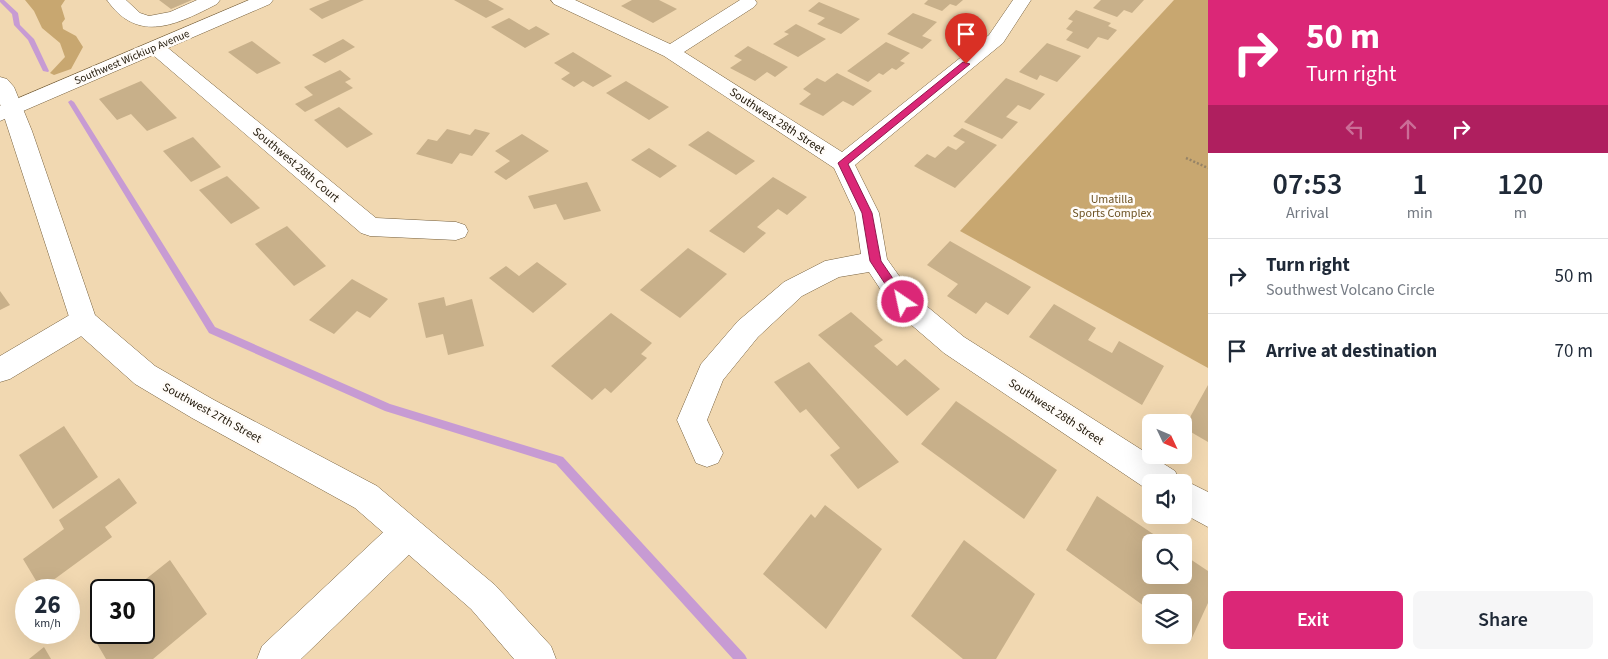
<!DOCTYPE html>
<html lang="en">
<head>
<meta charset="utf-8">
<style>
	:root { --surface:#fff; --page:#f6f6f7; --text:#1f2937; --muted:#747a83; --line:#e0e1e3; --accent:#db2777 }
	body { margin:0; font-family:"Source Sans 3",sans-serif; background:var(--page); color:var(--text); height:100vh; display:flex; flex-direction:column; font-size:19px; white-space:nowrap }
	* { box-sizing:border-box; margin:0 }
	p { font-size:16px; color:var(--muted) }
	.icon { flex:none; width:28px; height:28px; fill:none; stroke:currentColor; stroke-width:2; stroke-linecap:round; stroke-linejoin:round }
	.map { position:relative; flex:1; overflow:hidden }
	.drawer { display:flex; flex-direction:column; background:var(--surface); width:400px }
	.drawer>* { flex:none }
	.guide { background:#db2777; color:#fff; overflow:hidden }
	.needle { width:32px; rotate:134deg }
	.buttons { position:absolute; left:1142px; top:414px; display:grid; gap:10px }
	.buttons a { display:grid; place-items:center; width:50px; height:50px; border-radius:8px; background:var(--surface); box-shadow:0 5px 20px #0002; font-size:25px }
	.speed { position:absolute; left:15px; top:579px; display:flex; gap:10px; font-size:25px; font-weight:700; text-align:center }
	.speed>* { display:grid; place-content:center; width:65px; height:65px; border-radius:50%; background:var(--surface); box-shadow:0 5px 20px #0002; line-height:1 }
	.speed small { font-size:12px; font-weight:400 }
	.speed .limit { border:2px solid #111; border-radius:8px; background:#fff; color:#111 }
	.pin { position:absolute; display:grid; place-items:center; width:42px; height:42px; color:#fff; margin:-51px -21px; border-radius:50% 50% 50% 0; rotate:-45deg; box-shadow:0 0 5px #0007 }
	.pin .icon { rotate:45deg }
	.me { position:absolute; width:55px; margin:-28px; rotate:326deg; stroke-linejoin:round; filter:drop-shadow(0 0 4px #0008) }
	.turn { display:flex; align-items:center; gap:18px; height:105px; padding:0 15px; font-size:22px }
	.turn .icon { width:65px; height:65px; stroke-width:2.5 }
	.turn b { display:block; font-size:35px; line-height:42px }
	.lanes { display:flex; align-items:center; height:48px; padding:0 15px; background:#0003; justify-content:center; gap:25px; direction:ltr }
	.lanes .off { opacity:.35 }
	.eta { display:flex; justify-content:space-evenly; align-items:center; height:85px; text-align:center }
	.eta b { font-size:30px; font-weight:600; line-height:35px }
	.cta { display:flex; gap:10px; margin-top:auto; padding:10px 15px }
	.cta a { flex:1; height:58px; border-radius:8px; background:var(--accent); color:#fff; font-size:20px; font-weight:600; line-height:58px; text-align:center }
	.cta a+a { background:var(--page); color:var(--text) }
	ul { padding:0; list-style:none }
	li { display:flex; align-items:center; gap:15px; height:75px; padding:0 15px; border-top:1px solid var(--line) }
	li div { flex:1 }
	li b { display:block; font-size:19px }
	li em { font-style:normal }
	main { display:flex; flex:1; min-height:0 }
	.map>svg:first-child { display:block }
	.green { fill:#c8a770 }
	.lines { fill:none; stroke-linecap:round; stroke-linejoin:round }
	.stream { fill:#c79bd3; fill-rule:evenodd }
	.building { fill:#c8b08a }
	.minor-casing { stroke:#76603d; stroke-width:1 }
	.major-casing { stroke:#76603d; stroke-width:1 }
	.path { stroke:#958367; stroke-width:2.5; stroke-dasharray:2 2; stroke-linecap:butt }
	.minor { fill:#fff; fill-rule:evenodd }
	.major { fill:#fff; fill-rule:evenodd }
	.route { fill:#db2777; stroke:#8e194d }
	.labels { text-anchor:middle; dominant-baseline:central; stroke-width:5; stroke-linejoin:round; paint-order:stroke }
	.far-street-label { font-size:11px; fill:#201708; stroke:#fffcf9 }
	.street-label { font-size:12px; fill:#201708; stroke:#fffcf9 }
	.park-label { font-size:12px; fill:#6d5223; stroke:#fffcf9 }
</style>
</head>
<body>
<main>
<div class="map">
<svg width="1208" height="659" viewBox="0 0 1208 659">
	<rect width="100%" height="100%" fill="#f1d8b1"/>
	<g class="green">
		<path d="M 25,0 L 65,0 L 61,6 L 65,19 L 62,23 L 63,29 L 76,36 L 83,47 L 71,69 L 54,75 L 50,73 L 65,57 L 60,43 L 42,28 L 34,11 Z"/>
		<path d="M 1174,0 L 1208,0 L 1208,368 L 960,231 Z"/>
	</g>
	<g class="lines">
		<g class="stream">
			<path d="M 0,0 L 4,0 L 18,13 L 20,25 L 34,39 L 49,71 L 48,72 L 43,71 L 28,40 L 14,25 L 12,14 L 0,2 Z"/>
			<path d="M 71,100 L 74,102 L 215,327 L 390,404 L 563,457 L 745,655 L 747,659 L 733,659 L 556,464 L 385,411 L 209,333 L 68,102 Z"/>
		</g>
	</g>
	<g class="building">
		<path d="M 159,0 L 192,0 L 171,9 Z"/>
		<path d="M 330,0 L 364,0 L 322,19 L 309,9 Z"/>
		<path d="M 454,0 L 488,0 L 504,9 L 486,18 Z"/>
		<path d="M 632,0 L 659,0 L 677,9 L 653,23 L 621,6 Z"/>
		<path d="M 928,0 L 963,0 L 956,6 L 950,4 L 942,11 L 924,4 Z"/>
		<path d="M 1101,0 L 1144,0 L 1132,13 L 1124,10 L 1117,17 L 1093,8 Z"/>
		<path d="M 819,2 L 860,19 L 841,34 L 817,24 L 825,18 L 808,11 Z"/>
		<path d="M 1076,10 L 1111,23 L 1108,26 L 1117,30 L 1108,40 L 1098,37 L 1088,49 L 1066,40 L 1073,32 L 1066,29 L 1073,21 L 1068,19 Z"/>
		<path d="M 913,13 L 937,22 L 922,36 L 932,40 L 922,49 L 887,34 Z"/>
		<path d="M 509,18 L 529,30 L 536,26 L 550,34 L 525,48 L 491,27 Z"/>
		<path d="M 796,24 L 826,39 L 798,57 L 773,44 L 789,34 L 784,32 Z"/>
		<path d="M 343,39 L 355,47 L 325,63 L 312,55 Z"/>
		<path d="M 252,41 L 281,63 L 257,74 L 228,52 Z"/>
		<path d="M 886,42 L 910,53 L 900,61 L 905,63 L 896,70 L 892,68 L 883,75 L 879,73 L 868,82 L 847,71 Z"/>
		<path d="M 1047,43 L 1081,56 L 1057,82 L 1040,75 L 1037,80 L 1019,72 Z"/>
		<path d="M 748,46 L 788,67 L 775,77 L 767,72 L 755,81 L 730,68 L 742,60 L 734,56 Z"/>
		<path d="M 573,52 L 612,76 L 593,87 L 583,81 L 574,87 L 561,79 L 570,73 L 554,63 Z"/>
		<path d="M 340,70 L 351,79 L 345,82 L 353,88 L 305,112 L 295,104 L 313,95 L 304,87 Z"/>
		<path d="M 837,73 L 872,91 L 853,106 L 843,101 L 823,116 L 799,104 L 811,94 L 803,89 L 817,78 L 825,82 Z"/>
		<path d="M 1006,78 L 1045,94 L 1030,110 L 1018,105 L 1006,117 L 1018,122 L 1002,139 L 964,122 Z"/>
		<path d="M 141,81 L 177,118 L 147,131 L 131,114 L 117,120 L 99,99 Z"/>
		<path d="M 626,81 L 669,107 L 649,120 L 606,93 Z"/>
		<path d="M 339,107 L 373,134 L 347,148 L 314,120 Z"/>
		<path d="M 962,128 L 997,145 L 955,188 L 914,166 L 927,154 L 935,158 L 948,146 L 956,150 L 965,142 L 953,136 Z"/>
		<path d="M 447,129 L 470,135 L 475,129 L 490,133 L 472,156 L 460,153 L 452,164 L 416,154 L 428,139 L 437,141 Z"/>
		<path d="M 708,131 L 755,161 L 736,175 L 688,145 Z"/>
		<path d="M 522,134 L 549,151 L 506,180 L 494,172 L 510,161 L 495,151 Z"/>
		<path d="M 193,137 L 221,167 L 191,182 L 163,151 Z"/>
		<path d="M 649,148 L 677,166 L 660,178 L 631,160 Z"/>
		<path d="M 227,176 L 260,208 L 231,224 L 199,190 Z"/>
		<path d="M 773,177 L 807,197 L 787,215 L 778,209 L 757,227 L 766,233 L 744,253 L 709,231 Z"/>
		<path d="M 587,182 L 601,211 L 564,220 L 556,204 L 534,209 L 528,196 Z"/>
		<path d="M 287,226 L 326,266 L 294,286 L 255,244 Z"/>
		<path d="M 950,241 L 1031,287 L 1008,315 L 986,302 L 976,314 L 947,296 L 958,284 L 927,265 Z"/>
		<path d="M 688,248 L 727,274 L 680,318 L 640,290 Z"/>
		<path d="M 537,262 L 567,284 L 533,313 L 489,278 L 506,266 L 519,276 Z"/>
		<path d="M 352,279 L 388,299 L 370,318 L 357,311 L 334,334 L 309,320 Z"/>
		<path d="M 0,291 L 10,305 L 0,310 Z"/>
		<path d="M 444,297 L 446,306 L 472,299 L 484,346 L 448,355 L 443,334 L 426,338 L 418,303 Z"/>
		<path d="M 1054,304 L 1096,328 L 1088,340 L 1112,353 L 1119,341 L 1164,366 L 1142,405 L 1029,337 Z"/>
		<path d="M 851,312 L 883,340 L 874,346 L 897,366 L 905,359 L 940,389 L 907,416 L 818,335 Z"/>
		<path d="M 611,313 L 652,343 L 641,354 L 647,358 L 611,393 L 605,388 L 592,400 L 551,366 Z"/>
		<path d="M 809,362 L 899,462 L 858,489 L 830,455 L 840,448 L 806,409 L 800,413 L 774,382 Z"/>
		<path d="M 1208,385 L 1208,442 L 1184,428 Z"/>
		<path d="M 956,401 L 1057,470 L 1024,519 L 921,444 Z"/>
		<path d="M 64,426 L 98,477 L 53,509 L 19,455 Z"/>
		<path d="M 119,478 L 137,503 L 105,527 L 112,537 L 41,589 L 23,559 L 64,529 L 59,520 Z"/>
		<path d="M 1097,496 L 1165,542 L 1151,542 L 1151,575 L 1184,575 L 1184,555 L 1208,571 L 1208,603 L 1191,640 L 1184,635 L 1184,602 L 1151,602 L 1151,611 L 1066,550 Z"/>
		<path d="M 825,505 L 882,549 L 826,629 L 763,574 L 811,514 L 815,518 Z"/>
		<path d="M 964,540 L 1035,594 L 996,659 L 963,659 L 911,616 Z"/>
		<path d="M 170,560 L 207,614 L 153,659 L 106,659 L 96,642 L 108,632 L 144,632 L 144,590 L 132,590 Z"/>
		<path d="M 44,647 L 51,659 L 29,659 Z"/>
	</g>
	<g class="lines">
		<g class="minor-casing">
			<g id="minor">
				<path d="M 107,0 L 126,0 L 140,13 L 149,16 L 170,12 L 197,0 L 220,0 L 217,4 C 178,24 138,45 107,0 Z"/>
				<path d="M 249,0 L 273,0 L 270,4 L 168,48 L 376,218 L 456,222 L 465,225 L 468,231 L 465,237 L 456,240 L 370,236 L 361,233 L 153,55 L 0,121 L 0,106 Z"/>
				<path d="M 551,0 L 575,0 L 670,44 L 740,0 L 755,0 L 757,3 L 754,7 L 684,52 L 842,152 L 989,35 L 1013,0 L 1031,0 L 1003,43 L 855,165 L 879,213 L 887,259 L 912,294 L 964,337 L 1175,471 L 1180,481 L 1184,480 L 1208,492 L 1208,527 L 1184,514 L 1184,482 L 1151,482 L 1151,492 L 944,353 L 894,310 L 869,272 L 839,277 L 802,296 L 758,337 L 723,380 L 707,420 L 723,453 L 718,463 L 707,467 L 696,463 L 677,420 L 701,364 L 738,321 L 784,282 L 825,261 L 861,254 L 855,213 L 834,168 L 664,56 L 554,4 Z"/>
				<path d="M 83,310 L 93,313 L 97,321 L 93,329 L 10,379 L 0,382 L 0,356 L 73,313 Z"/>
				<path d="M 407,516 L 419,521 L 424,533 L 419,545 L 301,659 L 257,659 L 262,646 L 395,521 Z"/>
			</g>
		</g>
		<g class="major-casing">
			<path id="major" d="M 0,77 L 7,79 L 14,87 L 32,131 L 95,315 L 155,366 L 214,400 L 377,486 L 495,585 L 551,646 L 556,659 L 514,659 L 471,609 L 355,508 L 192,418 L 135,384 L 73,329 L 0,104 Z"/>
		</g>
		<path class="path" d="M 1186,158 L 1208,168"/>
		<use href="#minor" class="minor"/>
		<use href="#major" class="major"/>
	</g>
	<path class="route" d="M 963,62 L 970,64 L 848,164 L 872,213 L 881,261 L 909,302 L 903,307 L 899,305 L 870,261 L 862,213 L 838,163 Z"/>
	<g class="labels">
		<g class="far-street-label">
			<text transform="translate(132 57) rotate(-23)">Southwest Wickiup Avenue</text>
		</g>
		<g class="street-label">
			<text transform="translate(777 121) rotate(33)">Southwest 28th Street</text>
			<text transform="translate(296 165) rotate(40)">Southwest 28th Court</text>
			<text transform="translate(1056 412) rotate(33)">Southwest 28th Street</text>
			<text transform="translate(212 413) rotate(29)">Southwest 27th Street</text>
		</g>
		<g class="park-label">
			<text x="1112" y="199">Umatilla<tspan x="1112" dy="14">Sports Complex</tspan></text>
		</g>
	</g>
</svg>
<div class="buttons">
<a><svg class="needle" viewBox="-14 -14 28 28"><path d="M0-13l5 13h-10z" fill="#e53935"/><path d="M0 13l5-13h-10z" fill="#747a83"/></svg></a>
<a><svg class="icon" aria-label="sound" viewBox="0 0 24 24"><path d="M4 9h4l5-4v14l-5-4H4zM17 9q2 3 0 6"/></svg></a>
<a><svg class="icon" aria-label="search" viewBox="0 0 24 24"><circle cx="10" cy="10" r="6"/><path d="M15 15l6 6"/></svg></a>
<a><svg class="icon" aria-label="layers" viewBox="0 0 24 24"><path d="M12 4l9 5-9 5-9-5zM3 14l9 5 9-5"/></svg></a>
</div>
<div class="speed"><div>26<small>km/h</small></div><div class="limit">30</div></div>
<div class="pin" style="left:966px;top:64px;background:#d93025"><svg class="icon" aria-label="arrive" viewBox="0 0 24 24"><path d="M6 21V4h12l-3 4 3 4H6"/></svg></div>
<svg class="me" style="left:903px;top:302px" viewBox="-20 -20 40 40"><circle r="17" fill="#db2777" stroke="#fff" stroke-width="3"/><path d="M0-11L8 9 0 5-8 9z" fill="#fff"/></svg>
</div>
<section class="drawer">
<div class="guide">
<div class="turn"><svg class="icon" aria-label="right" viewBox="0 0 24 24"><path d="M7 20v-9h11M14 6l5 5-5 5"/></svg><div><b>50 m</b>Turn right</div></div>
<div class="lanes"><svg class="icon off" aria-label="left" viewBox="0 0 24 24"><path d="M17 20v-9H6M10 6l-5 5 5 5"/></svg><svg class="icon off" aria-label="ahead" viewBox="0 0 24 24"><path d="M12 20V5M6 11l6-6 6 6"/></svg><svg class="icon" aria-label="right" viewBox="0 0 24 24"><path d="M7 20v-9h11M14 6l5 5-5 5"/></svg></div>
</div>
<div class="eta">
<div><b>07:53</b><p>Arrival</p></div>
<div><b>1</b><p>min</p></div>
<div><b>120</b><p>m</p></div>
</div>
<ul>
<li><svg class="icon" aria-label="right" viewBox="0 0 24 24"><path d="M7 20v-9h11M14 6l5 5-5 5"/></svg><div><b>Turn right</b><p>Southwest Volcano Circle</p></div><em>50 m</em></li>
<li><svg class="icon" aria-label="arrive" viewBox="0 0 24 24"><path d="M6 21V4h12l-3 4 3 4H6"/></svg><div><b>Arrive at destination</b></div><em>70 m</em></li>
</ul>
<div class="cta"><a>Exit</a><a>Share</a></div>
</section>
</main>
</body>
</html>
